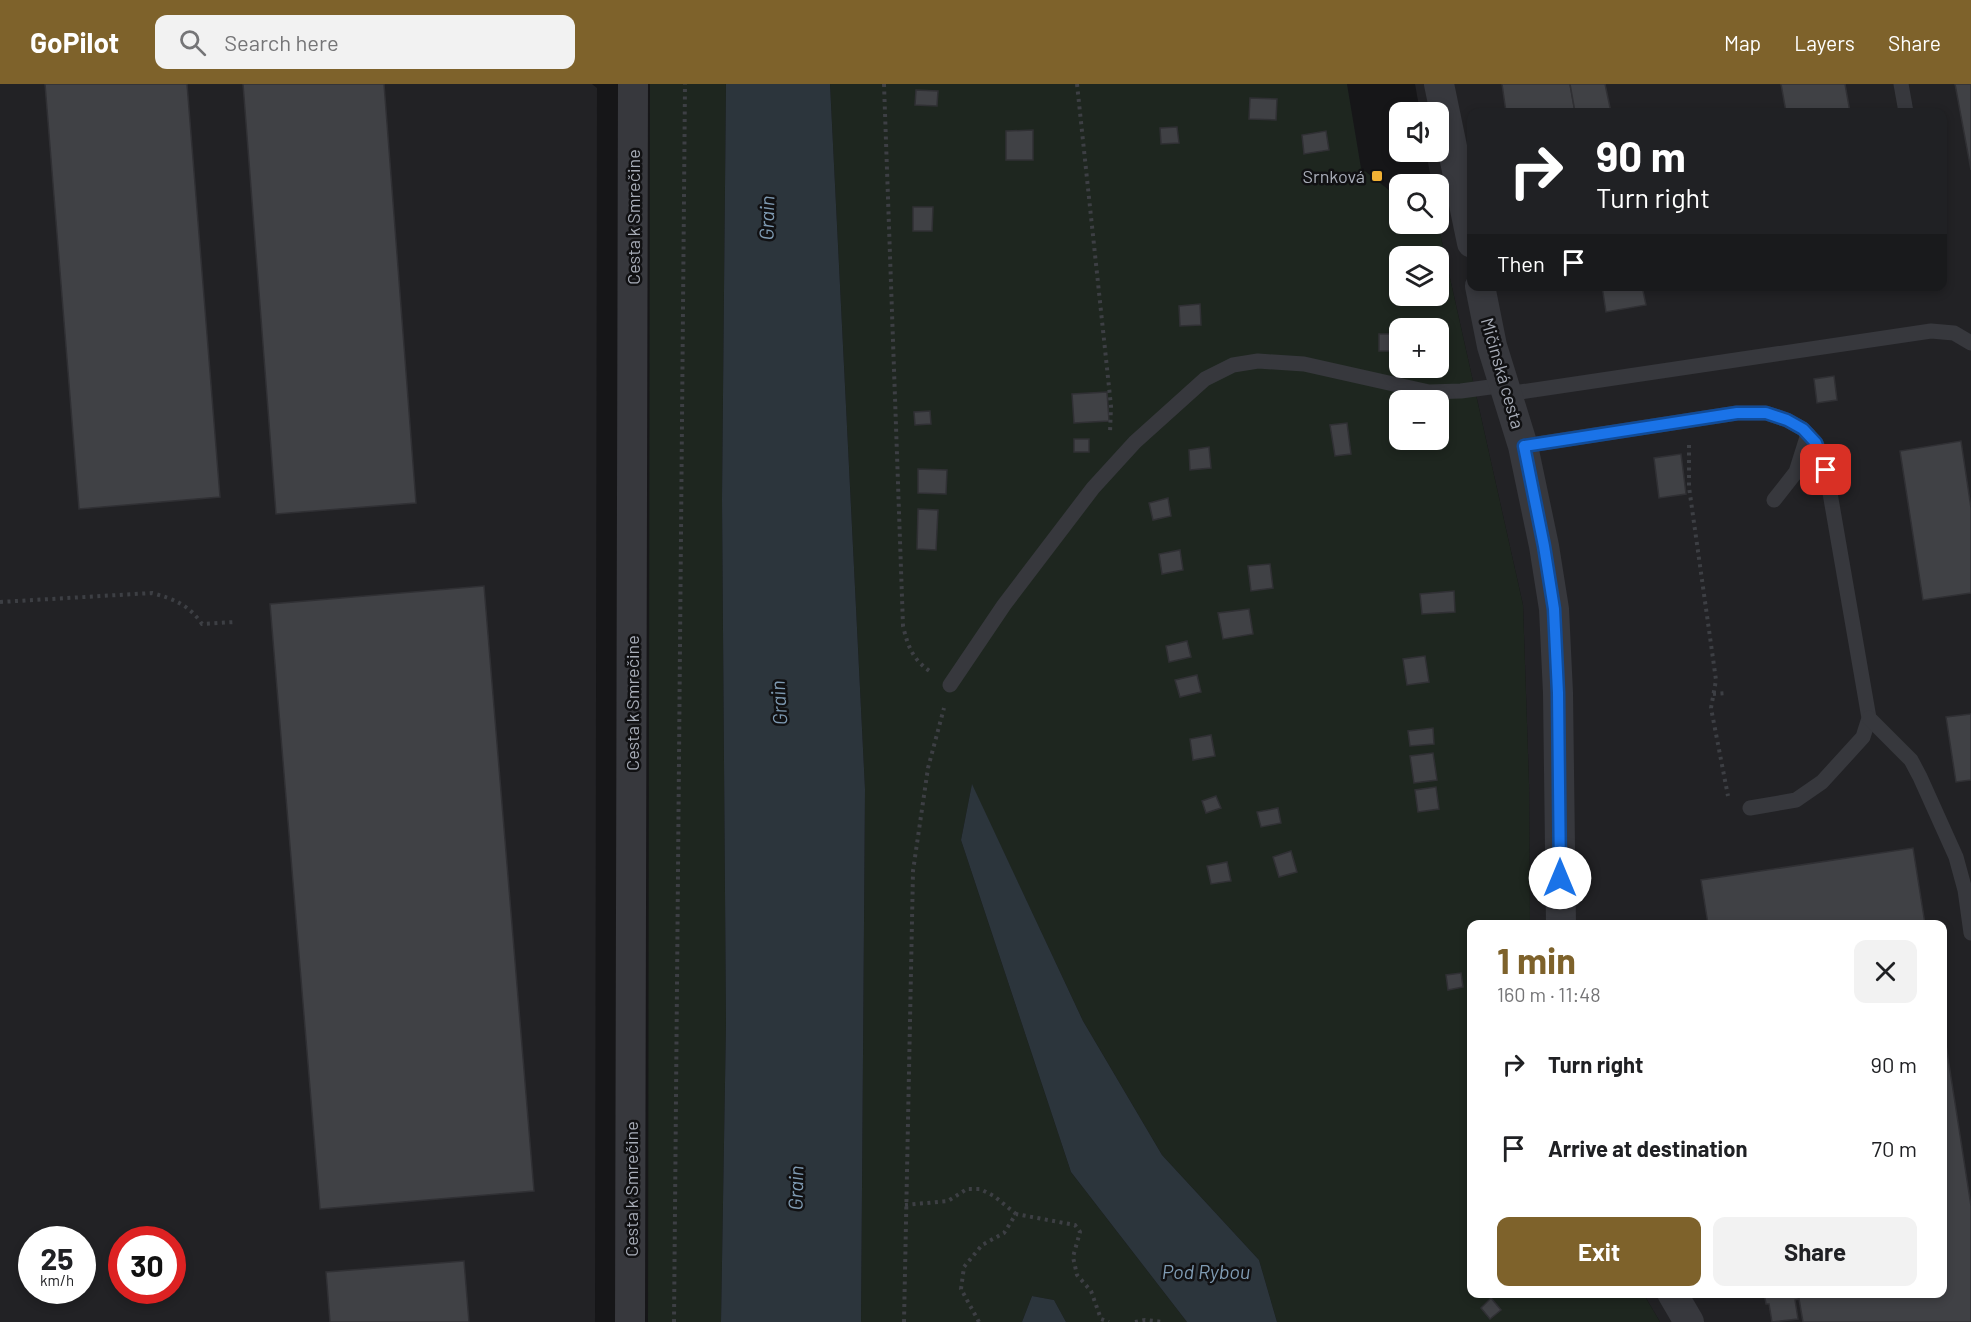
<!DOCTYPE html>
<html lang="en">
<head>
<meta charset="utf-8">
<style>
	:root { --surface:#fff; --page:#f2f2f2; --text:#202124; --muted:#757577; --accent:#7e622b }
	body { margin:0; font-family:Barlow,sans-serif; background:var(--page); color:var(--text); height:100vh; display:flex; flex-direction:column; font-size:22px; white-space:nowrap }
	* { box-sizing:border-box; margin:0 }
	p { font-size:20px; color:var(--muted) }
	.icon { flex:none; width:33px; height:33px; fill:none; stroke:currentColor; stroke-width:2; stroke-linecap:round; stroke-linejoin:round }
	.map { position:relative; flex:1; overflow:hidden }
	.panel { position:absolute; left:1467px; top:836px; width:480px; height:378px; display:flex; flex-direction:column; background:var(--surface); border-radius:12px; box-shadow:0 3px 9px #0003 }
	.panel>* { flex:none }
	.banner { position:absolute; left:1467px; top:24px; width:480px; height:183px; border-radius:12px; box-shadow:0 3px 9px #0003; background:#202124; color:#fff; overflow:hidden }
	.fabs { position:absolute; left:1389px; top:18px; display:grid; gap:12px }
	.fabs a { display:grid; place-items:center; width:60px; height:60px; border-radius:12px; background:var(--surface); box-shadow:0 3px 9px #0003; font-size:30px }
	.speed { position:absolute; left:18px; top:1142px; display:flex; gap:12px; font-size:30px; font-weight:700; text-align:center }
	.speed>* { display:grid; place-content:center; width:78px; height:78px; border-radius:50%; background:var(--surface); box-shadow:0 3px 9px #0003; line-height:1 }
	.speed small { font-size:15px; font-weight:400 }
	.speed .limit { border:9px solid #d22; background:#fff; color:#111 }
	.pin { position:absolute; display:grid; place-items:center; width:51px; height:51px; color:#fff; margin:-26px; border-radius:12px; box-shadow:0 3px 9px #0006 }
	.me { position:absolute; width:66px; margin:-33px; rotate:0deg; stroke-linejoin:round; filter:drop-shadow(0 0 4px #0008) }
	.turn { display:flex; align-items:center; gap:21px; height:126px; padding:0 30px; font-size:27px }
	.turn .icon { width:78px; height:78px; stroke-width:2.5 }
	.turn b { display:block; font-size:42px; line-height:51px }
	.then { display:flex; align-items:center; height:57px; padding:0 30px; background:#0003; gap:12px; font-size:22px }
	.round { display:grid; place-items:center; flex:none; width:63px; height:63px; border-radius:12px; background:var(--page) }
	.headline { display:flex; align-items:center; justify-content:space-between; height:102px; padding:0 30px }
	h1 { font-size:36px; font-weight:700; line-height:45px; color:var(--accent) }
	.action { display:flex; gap:12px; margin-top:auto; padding:12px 30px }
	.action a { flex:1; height:69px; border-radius:12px; background:var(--accent); color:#fff; font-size:24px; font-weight:700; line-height:69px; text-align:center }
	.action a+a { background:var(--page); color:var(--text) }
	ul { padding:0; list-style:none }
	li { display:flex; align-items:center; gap:18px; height:84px; padding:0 30px }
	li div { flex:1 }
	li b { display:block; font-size:22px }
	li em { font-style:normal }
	header { display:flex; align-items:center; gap:36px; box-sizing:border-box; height:84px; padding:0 30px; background:var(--accent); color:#fff }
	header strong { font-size:28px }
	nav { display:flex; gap:33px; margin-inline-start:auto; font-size:21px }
	.search { width:420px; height:54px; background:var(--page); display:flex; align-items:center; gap:15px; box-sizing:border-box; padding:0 21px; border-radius:12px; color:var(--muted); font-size:22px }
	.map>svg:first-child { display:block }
	.built { fill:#222225; fill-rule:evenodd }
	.green { fill:#1e261f; fill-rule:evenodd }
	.water { fill:#2c353c }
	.building { fill:#404145; stroke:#303034; stroke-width:1.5 }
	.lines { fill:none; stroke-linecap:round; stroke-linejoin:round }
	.path { stroke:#3d3f44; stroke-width:4; stroke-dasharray:3 4.5; stroke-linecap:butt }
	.lane { stroke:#37383d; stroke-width:15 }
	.street { stroke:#37383d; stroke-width:30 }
	.route-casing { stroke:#114b97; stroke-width:15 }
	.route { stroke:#1a73e8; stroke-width:10 }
	.poi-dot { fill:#f2b134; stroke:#111113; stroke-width:2 }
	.labels { text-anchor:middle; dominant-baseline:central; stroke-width:5; stroke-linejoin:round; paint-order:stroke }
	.poi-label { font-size:18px; fill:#a8adb8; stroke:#111113; text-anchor:end }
	.street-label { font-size:18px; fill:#a8adb8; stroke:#111113 }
	.water-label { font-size:20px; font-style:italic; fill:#7f9bb3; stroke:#111113 }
</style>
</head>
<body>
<header>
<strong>GoPilot</strong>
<div class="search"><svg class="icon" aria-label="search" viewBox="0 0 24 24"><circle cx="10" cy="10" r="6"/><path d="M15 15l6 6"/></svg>Search here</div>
<nav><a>Map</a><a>Layers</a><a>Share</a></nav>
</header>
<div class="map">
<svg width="1971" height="1238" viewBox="0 0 1971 1238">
	<rect width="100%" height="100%" fill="#161618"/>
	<g class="built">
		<path d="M 0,0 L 592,0 L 597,4 L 595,1238 L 0,1238 ZM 32,1155 L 82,1155 L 82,1206 L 32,1206 ZM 122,1155 L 172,1155 L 172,1206 L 122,1206 Z"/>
		<path d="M 1415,0 L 1971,0 L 1971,1238 L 1660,1238 L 1643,1209 L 1942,1209 L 1942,840 L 1530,840 L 1529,699 L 1523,521 L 1439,145 L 1438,100 L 1432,100 L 1426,68 L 1438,68 L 1438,28 L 1420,28 ZM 1472,28 L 1942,28 L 1942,202 L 1472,202 Z"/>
	</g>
	<g class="green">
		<path d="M 650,0 L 726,0 L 722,415 L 726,939 L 721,1238 L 648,1238 Z"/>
		<path d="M 830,0 L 1347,0 L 1361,84 L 1399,114 L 1400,140 L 1432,140 L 1439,145 L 1523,521 L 1529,699 L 1530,840 L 1472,840 L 1472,1209 L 1643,1209 L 1660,1238 L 1277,1238 L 1259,1176 L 1162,1071 L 1083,937 L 972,701 L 961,756 L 1071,1088 L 1187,1238 L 1066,1238 L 1054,1216 L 1032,1212 L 1022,1238 L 861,1238 L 865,705 ZM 1400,172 L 1438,172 L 1438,212 L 1400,212 ZM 1400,244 L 1438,244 L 1438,284 L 1400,284 ZM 1400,316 L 1438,316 L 1438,356 L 1400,356 Z"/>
	</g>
	<g class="water">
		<path d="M 726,0 L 830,0 L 865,705 L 861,1238 L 721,1238 L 726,939 L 722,415 Z"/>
		<path d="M 972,700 L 1083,937 L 1162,1071 L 1259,1176 L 1277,1238 L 1187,1238 L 1071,1088 L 961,756 Z"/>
		<path d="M 1032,1212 L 1054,1216 L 1066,1238 L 1022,1238 Z"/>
	</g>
	<g class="building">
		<path d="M 45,0 L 187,0 L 220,413 L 79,425 Z"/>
		<path d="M 243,0 L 384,0 L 416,419 L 276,430 Z"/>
		<path d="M 1502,0 L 1570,0 L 1575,28 L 1506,28 Z"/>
		<path d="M 1570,0 L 1605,0 L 1611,28 L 1575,28 Z"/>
		<path d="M 1781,0 L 1845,0 L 1850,28 L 1786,28 Z"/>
		<path d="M 1955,0 L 1971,0 L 1971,86 Z"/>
		<path d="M 916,6 L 938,7 L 937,22 L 915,21 Z"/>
		<path d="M 1250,14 L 1277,15 L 1276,36 L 1249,35 Z"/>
		<path d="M 1177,43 L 1179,59 L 1161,60 L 1160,44 Z"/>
		<path d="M 1033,46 L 1033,76 L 1006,76 L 1006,47 Z"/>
		<path d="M 1326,47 L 1329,66 L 1304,70 L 1302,51 Z"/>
		<path d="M 913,123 L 933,123 L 932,147 L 913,147 Z"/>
		<path d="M 1602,202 L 1642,202 L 1646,221 L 1606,228 Z"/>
		<path d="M 1200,220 L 1201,241 L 1180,242 L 1179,222 Z"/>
		<rect x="1379" y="250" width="21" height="17"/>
		<path d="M 1834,292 L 1837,316 L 1817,319 L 1814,295 Z"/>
		<path d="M 1107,308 L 1109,337 L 1074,339 L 1072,310 Z"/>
		<path d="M 930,327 L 931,340 L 915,341 L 914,328 Z"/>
		<path d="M 1347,339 L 1351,370 L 1335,372 L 1330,341 Z"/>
		<rect x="1074" y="355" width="15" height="13"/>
		<path d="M 1961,357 L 1971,424 L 1971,509 L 1923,516 L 1900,367 Z"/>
		<path d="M 1209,363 L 1211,384 L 1190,386 L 1189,366 Z"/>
		<path d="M 1681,370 L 1686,410 L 1659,414 L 1654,374 Z"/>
		<path d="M 918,385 L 947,386 L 946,410 L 918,409 Z"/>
		<path d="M 1168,414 L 1171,432 L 1153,436 L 1149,419 Z"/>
		<path d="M 918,425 L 938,426 L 936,466 L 917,465 Z"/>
		<path d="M 1180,466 L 1183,486 L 1162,490 L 1159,470 Z"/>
		<path d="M 1270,480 L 1273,504 L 1251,507 L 1248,482 Z"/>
		<path d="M 484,502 L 534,1107 L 320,1125 L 270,520 Z"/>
		<path d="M 1454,507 L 1455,528 L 1422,530 L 1420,510 Z"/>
		<path d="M 1249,525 L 1253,550 L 1223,555 L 1218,529 Z"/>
		<path d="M 1187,557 L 1191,573 L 1169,578 L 1166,562 Z"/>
		<path d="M 1425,572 L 1429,598 L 1407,601 L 1403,575 Z"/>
		<path d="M 1197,591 L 1201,608 L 1180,613 L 1175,596 Z"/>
		<path d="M 1971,630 L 1971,696 L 1956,698 L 1946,633 Z"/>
		<path d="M 1433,644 L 1434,660 L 1410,662 L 1408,647 Z"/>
		<path d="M 1211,651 L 1215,672 L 1193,676 L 1190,655 Z"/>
		<path d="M 1433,669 L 1437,696 L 1414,699 L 1410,672 Z"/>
		<path d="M 1436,703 L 1439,725 L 1418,728 L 1415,706 Z"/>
		<path d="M 1216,712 L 1221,724 L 1206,729 L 1202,717 Z"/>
		<path d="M 1278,724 L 1281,739 L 1261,743 L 1257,728 Z"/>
		<path d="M 1913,764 L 1925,840 L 1708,840 L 1701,796 Z"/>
		<path d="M 1291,767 L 1297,788 L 1279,793 L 1273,773 Z"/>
		<path d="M 1227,778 L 1231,797 L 1211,800 L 1207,782 Z"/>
		<path d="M 1461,889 L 1463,903 L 1448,906 L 1446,891 Z"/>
		<path d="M 1942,935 L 1971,1122 L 1971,1238 L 1803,1238 L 1799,1215 L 1795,1216 L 1798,1235 L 1772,1238 L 1769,1220 L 1766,1220 L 1764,1209 L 1942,1209 Z"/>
		<path d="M 464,1177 L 469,1238 L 330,1238 L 326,1188 Z"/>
		<path d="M 1491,1214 L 1501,1226 L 1490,1235 L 1481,1224 Z"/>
	</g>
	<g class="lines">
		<g class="path">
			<path d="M 884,0 L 903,542 C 908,563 913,576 931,588"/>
			<path d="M 1077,0 L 1111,322 L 1110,349"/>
			<path d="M 1689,361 L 1689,403 L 1716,596 L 1711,624 L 1728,712"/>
			<path d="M 0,518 L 152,509 C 174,515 189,521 202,540 L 235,538"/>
			<path d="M 1713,610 L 1726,609"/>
			<path d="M 905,1121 L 948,1117 L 967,1105 L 980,1105 L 994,1112 L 1016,1130"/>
			<path d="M 674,1238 L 685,0"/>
			<path d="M 904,1238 L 913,787 L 928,684 L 944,624"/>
			<path d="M 979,1238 L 961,1205 L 964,1183 L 982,1161 L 1004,1149 L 1016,1130 L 1075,1141 L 1080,1148 L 1073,1173 L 1077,1191 L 1091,1207 L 1101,1235 L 1109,1238"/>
			<path d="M 1135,1238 L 1145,1236 L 1163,1238"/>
		</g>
		<g class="lane">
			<path d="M 1901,0 L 1906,28"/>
			<path d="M 1507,310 L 1931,247 L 1954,249 L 1971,259"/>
			<path d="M 1523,362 L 1737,329 L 1766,329 L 1787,336 L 1803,345 L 1816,359 L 1826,386 L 1869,634 L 1863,653 L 1822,698 L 1796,716 L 1750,724"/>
			<path d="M 1774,416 L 1796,388 L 1808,350"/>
			<path d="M 950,601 L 1004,521 L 1093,404 L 1135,358 L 1205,295 L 1233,281 L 1258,277 L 1304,280 L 1429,308 L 1461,307 L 1505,301"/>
			<path d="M 1869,634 L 1911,676 L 1920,693 L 1956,773 L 1965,806 L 1971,849"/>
		</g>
		<g class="street">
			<path d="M 1439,0 L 1472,159"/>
			<path d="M 1480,202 L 1492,262 L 1523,362 L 1544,462 L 1554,525 L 1558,609 L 1561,840"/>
			<path d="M 1672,1209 L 1689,1238"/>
			<path d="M 630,1238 L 633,0"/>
		</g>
	</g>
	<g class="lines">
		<g class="route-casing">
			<path id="route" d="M 1560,794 L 1558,609 L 1554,525 L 1544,462 L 1524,362 L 1737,329 L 1766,329 L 1787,336 L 1803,345 L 1816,359 L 1826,386"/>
		</g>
		<use href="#route" class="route"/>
	</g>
	<rect class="poi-dot" x="1371" y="86" width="12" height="12" rx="3"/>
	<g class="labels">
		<g class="poi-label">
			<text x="1365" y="92">Srnková</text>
		</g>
		<g class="street-label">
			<text transform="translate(633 133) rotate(-90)">Cesta k Smrečine</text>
			<text transform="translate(1503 289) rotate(74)">Mičinská cesta</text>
			<text transform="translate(632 619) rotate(-90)">Cesta k Smrečine</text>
			<text transform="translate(631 1105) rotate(-90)">Cesta k Smrečine</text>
		</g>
		<g class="water-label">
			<text transform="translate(766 134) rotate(-89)">Grain</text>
			<text transform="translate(778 619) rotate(-94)">Grain</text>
			<text transform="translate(795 1104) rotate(-89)">Grain</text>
			<text x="1206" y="1187">Pod Rybou</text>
		</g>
	</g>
</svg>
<div class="fabs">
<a><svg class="icon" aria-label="sound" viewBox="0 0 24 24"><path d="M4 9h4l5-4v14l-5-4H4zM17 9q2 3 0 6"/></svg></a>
<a><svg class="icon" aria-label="search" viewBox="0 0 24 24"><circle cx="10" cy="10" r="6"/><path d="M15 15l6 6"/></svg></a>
<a><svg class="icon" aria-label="layers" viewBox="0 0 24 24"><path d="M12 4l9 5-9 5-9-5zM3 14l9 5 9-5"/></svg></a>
<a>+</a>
<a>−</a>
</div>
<div class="speed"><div>25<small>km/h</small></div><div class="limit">30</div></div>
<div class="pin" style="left:1826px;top:386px;background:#d93025"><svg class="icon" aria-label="arrive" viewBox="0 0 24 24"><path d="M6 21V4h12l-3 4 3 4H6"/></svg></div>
<svg class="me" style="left:1560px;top:794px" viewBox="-20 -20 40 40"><circle r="19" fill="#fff"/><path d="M0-13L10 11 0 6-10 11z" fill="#1a73e8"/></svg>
<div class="banner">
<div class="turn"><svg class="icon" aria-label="right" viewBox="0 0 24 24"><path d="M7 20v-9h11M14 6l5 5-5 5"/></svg><div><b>90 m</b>Turn right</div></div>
<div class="then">Then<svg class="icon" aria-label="arrive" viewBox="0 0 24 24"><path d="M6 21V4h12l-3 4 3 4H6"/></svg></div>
</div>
<section class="panel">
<div class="headline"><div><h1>1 min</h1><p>160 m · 11:48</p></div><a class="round"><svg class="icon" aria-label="close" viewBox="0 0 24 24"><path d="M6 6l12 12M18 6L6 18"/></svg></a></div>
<ul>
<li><svg class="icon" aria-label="right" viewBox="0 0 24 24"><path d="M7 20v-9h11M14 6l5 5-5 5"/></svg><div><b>Turn right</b></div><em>90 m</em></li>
<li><svg class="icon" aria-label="arrive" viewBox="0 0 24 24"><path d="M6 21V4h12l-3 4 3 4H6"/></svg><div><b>Arrive at destination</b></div><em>70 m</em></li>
</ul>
<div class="action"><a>Exit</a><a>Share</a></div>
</section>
</div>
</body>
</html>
